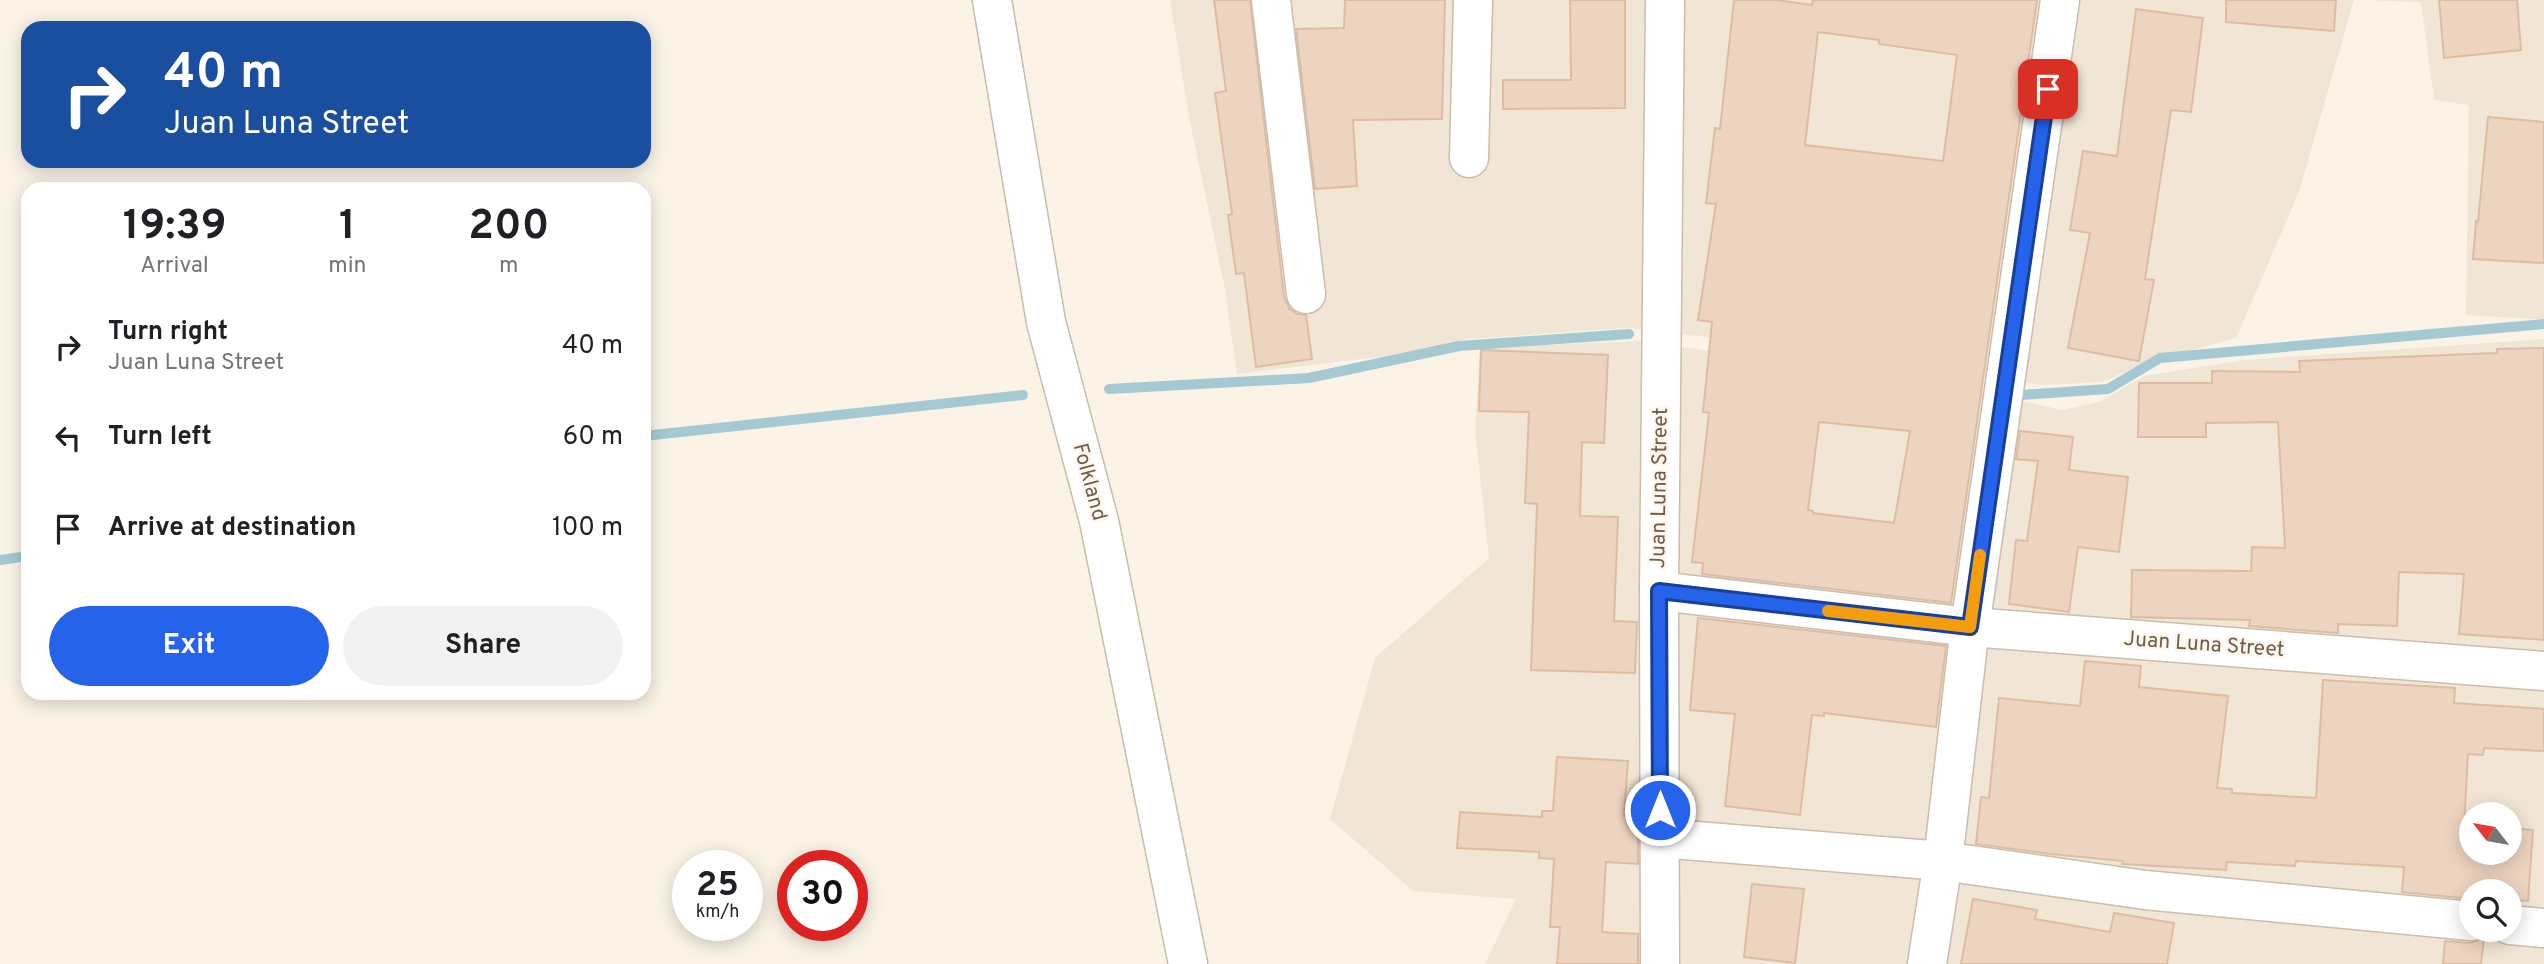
<!DOCTYPE html>
<html lang="en">
<head>
<meta charset="utf-8">
<style>
	:root { --surface:#fff; --page:#f2f2f2; --text:#202124; --muted:#757577; --accent:#2563eb }
	body { margin:0; font-family:Overpass,sans-serif; background:var(--page); color:var(--text); height:100vh; display:flex; flex-direction:column; font-size:26px; white-space:nowrap }
	* { box-sizing:border-box; margin:0 }
	p { font-size:23px; color:var(--muted) }
	.icon { flex:none; width:38px; height:38px; fill:none; stroke:currentColor; stroke-width:2; stroke-linecap:round; stroke-linejoin:round }
	.map { position:relative; flex:1; overflow:hidden }
	.panel { position:absolute; left:21px; top:182px; width:630px; height:518px; display:flex; flex-direction:column; background:var(--surface); border-radius:21px; box-shadow:0 4px 18px #0003 }
	.panel>* { flex:none }
	.guide { position:absolute; left:21px; top:21px; width:630px; height:147px; border-radius:21px; box-shadow:0 4px 18px #0003; background:#1a4fa0; color:#fff; overflow:hidden }
	.needle { width:46px; rotate:301deg }
	.controls { position:absolute; left:2459px; top:802px; display:grid; gap:14px }
	.controls a { display:grid; place-items:center; width:63px; height:63px; border-radius:50%; background:var(--surface); box-shadow:0 4px 18px #0003; font-size:35px }
	.speed { position:absolute; left:672px; top:850px; display:flex; gap:14px; font-size:35px; font-weight:700; text-align:center }
	.speed>* { display:grid; place-content:center; width:91px; height:91px; border-radius:50%; background:var(--surface); box-shadow:0 4px 18px #0003; line-height:1 }
	.speed small { font-size:18px; font-weight:400 }
	.speed .limit { border:10px solid #d22; background:#fff; color:#111 }
	.pin { position:absolute; display:grid; place-items:center; width:60px; height:60px; color:#fff; margin:-30px; border-radius:14px; box-shadow:0 4px 10px #0006 }
	.me { position:absolute; width:77px; margin:-38px; rotate:0deg; stroke-linejoin:round; filter:drop-shadow(0 0 5px #0008) }
	.turn { display:flex; align-items:center; gap:24px; height:147px; padding:0 28px; font-size:32px }
	.turn .icon { width:91px; height:91px; stroke-width:2.5 }
	.turn b { display:block; font-size:49px; line-height:60px }
	.eta { display:flex; justify-content:space-evenly; align-items:center; height:119px; text-align:center }
	.eta b { font-size:42px; font-weight:700; line-height:49px }
	.button { display:flex; gap:14px; margin-top:auto; padding:14px 28px }
	.button a { flex:1; height:80px; border-radius:42px; background:var(--accent); color:#fff; font-size:28px; font-weight:700; line-height:80px; text-align:center }
	.button a+a { background:var(--page); color:var(--text) }
	ul { padding:0; list-style:none }
	li { display:flex; align-items:center; gap:21px; height:91px; padding:0 28px }
	li div { flex:1 }
	li b { display:block; font-size:26px }
	li em { font-style:normal }
	.map>svg:first-child { display:block }
	.residential { fill:#f1e6d5; fill-rule:evenodd }
	.lines { fill:none; stroke-linecap:round; stroke-linejoin:round }
	.stream { stroke:#a4c9d3; stroke-width:10 }
	.building { fill:#edd4c0; stroke:#debca2; stroke-width:2; fill-rule:evenodd }
	.minor-casing { stroke:#cbbcad; stroke-width:41 }
	.minor { stroke:#fff; stroke-width:38 }
	.route-casing { stroke:#184099; stroke-width:18 }
	.route { stroke:#2563eb; stroke-width:12 }
	.slow { stroke:#f59e0b; stroke-width:12 }
	.labels { text-anchor:middle; dominant-baseline:central; stroke-width:5; stroke-linejoin:round; paint-order:stroke }
	.street-label { font-size:21px; fill:#715c4d; stroke:#fdf7ec }
</style>
</head>
<body>
<div class="map">
<svg width="2544" height="964" viewBox="0 0 2544 964">
	<rect width="100%" height="100%" fill="#faf3e6"/>
	<g class="residential">
		<path d="M 1170,0 L 2354,0 L 2299,192 L 2236,338 L 2144,363 L 2103,382 L 2044,385 L 1884,367 L 1724,339 L 1627,328 L 1467,339 L 1403,354 L 1237,374 L 1224,284 L 1189,117 Z"/>
		<path d="M 2364,0 L 2544,0 L 2544,320 L 2466,315 L 2469,105 L 2434,100 L 2421,2 Z"/>
		<path d="M 2544,339 L 2544,964 L 1485,964 L 1516,899 L 1413,891 L 1330,819 L 1375,658 L 1489,558 L 1475,430 L 1480,348 L 1642,341 L 1969,389 L 2062,410 L 2099,402 L 2144,376 L 2244,360 ZM 2471,814 L 2510,814 L 2510,852 L 2471,852 ZM 2471,891 L 2510,891 L 2510,929 L 2471,929 Z"/>
	</g>
	<g class="lines">
		<g class="stream">
			<path d="M 1109,389 L 1309,378 L 1459,346 L 1629,334"/>
			<path d="M 2021,395 L 2108,389 L 2160,358 L 2544,324"/>
			<path d="M 644,436 L 1023,395"/>
			<path d="M 0,560 L 28,556"/>
		</g>
	</g>
	<g class="building">
		<path d="M 1214,0 L 1250,0 L 1284,297 L 1289,308 L 1297,314 L 1306,315 L 1312,359 L 1256,367 L 1244,273 L 1236,274 L 1228,215 L 1232,214 L 1215,93 L 1226,91 Z"/>
		<path d="M 1345,0 L 1445,0 L 1442,119 L 1353,120 L 1357,186 L 1315,189 L 1296,29 L 1344,28 Z"/>
		<path d="M 1570,0 L 1625,0 L 1625,108 L 1503,109 L 1503,80 L 1571,80 Z"/>
		<path d="M 1734,0 L 1776,0 L 1812,5 L 1813,0 L 2037,0 L 1951,603 L 1702,574 L 1703,563 L 1692,562 L 1709,413 L 1703,412 L 1712,322 L 1698,320 L 1716,204 L 1706,203 L 1715,128 L 1720,129 ZM 1818,32 L 1879,40 L 1879,44 L 1957,55 L 1943,161 L 1805,145 ZM 1819,422 L 1910,431 L 1894,523 L 1813,513 L 1813,511 L 1808,510 Z"/>
		<path d="M 2226,0 L 2336,0 L 2334,31 L 2226,22 Z"/>
		<path d="M 2439,0 L 2517,0 L 2521,50 L 2444,58 Z"/>
		<path d="M 2136,9 L 2203,18 L 2191,112 L 2171,110 L 2145,279 L 2154,280 L 2139,361 L 2068,348 L 2090,233 L 2070,230 L 2083,151 L 2117,156 Z"/>
		<path d="M 2488,117 L 2544,122 L 2544,263 L 2473,259 L 2476,221 L 2478,222 Z"/>
		<path d="M 2544,348 L 2544,640 L 2459,634 L 2464,574 L 2399,572 L 2397,626 L 2338,624 L 2338,633 L 2249,626 L 2250,620 L 2131,617 L 2132,570 L 2251,571 L 2252,547 L 2285,548 L 2278,422 L 2206,423 L 2206,437 L 2138,437 L 2139,383 L 2212,383 L 2212,371 L 2300,372 L 2299,361 L 2497,353 L 2497,349 Z"/>
		<path d="M 1481,350 L 1608,355 L 1604,443 L 1582,442 L 1580,516 L 1618,517 L 1614,621 L 1637,622 L 1635,673 L 1531,670 L 1537,504 L 1525,503 L 1529,412 L 1479,411 Z"/>
		<path d="M 2020,431 L 2073,437 L 2069,470 L 2128,477 L 2119,552 L 2078,547 L 2069,612 L 2009,604 L 2016,540 L 2027,541 L 2038,461 L 2016,459 Z"/>
		<path d="M 1698,618 L 1946,646 L 1936,727 L 1824,713 L 1824,716 L 1812,715 L 1800,815 L 1725,806 L 1735,714 L 1690,710 Z"/>
		<path d="M 2085,661 L 2141,666 L 2139,687 L 2228,696 L 2217,788 L 2232,789 L 2232,793 L 2316,798 L 2323,680 L 2455,688 L 2454,703 L 2544,709 L 2544,751 L 2484,748 L 2483,755 L 2468,754 L 2464,826 L 2471,826 L 2471,852 L 2510,852 L 2510,828 L 2533,830 L 2528,901 L 2510,900 L 2510,891 L 2471,891 L 2471,899 L 2402,892 L 2404,867 L 2296,861 L 2295,866 L 2227,862 L 2226,870 L 2122,864 L 2123,861 L 2051,854 L 1976,844 L 1981,797 L 1989,798 L 1999,698 L 2080,706 Z"/>
		<path d="M 1557,757 L 1628,761 L 1624,816 L 1638,817 L 1638,864 L 1606,862 L 1602,932 L 1638,934 L 1638,964 L 1557,964 L 1560,927 L 1550,927 L 1554,859 L 1539,858 L 1539,852 L 1457,848 L 1460,812 L 1542,817 L 1542,811 L 1553,811 Z"/>
		<path d="M 1752,884 L 1804,889 L 1795,963 L 1744,957 Z"/>
		<path d="M 1973,899 L 2037,910 L 2035,919 L 2110,932 L 2114,913 L 2174,923 L 2167,964 L 1961,964 Z"/>
		<path d="M 2484,938 L 2481,964 L 2443,964 L 2445,941 L 2470,943 Z"/>
	</g>
	<g class="lines">
		<g class="minor-casing">
			<g id="minor">
				<path d="M 992,0 L 1046,322 L 1099,521 L 1188,964"/>
				<path d="M 1271,0 L 1306,294"/>
				<path d="M 1469,158 L 1473,0"/>
				<path d="M 1659,591 L 1970,627 L 2544,671"/>
				<path d="M 1660,838 L 1943,861 L 2145,890 L 2471,921"/>
				<path d="M 2510,925 L 2544,928"/>
				<path d="M 1660,964 L 1659,591 L 1665,0"/>
				<path d="M 1927,964 L 1943,861 L 1970,627 L 2060,0"/>
			</g>
		</g>
		<use href="#minor" class="minor"/>
	</g>
	<g class="lines">
		<g class="route-casing">
			<path id="route" d="M 1660,810 L 1659,591 L 1970,627 L 2048,89"/>
		</g>
		<use href="#route" class="route"/>
		<path class="slow" d="M 1828,611 L 1970,627 L 1980,555"/>
	</g>
	<g class="labels">
		<g class="street-label">
			<text transform="translate(1089 482) rotate(75)">Folkland</text>
			<text transform="translate(1660 488) rotate(-89)">Juan Luna Street</text>
			<text transform="translate(2204 645) rotate(4)">Juan Luna Street</text>
		</g>
	</g>
</svg>
<div class="controls">
<a><svg class="needle" viewBox="-14 -14 28 28"><path d="M0-13l5 13h-10z" fill="#e53935"/><path d="M0 13l5-13h-10z" fill="#757577"/></svg></a>
<a><svg class="icon" aria-label="search" viewBox="0 0 24 24"><circle cx="10" cy="10" r="6"/><path d="M15 15l6 6"/></svg></a>
</div>
<div class="speed"><div>25<small>km/h</small></div><div class="limit">30</div></div>
<div class="pin" style="left:2048px;top:89px;background:#d93025"><svg class="icon" aria-label="arrive" viewBox="0 0 24 24"><path d="M6 21V4h12l-3 4 3 4H6"/></svg></div>
<svg class="me" style="left:1660px;top:810px" viewBox="-20 -20 40 40"><circle r="17" fill="#2563eb" stroke="#fff" stroke-width="3"/><path d="M0-11L8 9 0 5-8 9z" fill="#fff"/></svg>
<div class="guide">
<div class="turn"><svg class="icon" aria-label="right" viewBox="0 0 24 24"><path d="M7 20v-9h11M14 6l5 5-5 5"/></svg><div><b>40 m</b>Juan Luna Street</div></div>
</div>
<section class="panel">
<div class="eta">
<div><b>19:39</b><p>Arrival</p></div>
<div><b>1</b><p>min</p></div>
<div><b>200</b><p>m</p></div>
</div>
<ul>
<li><svg class="icon" aria-label="right" viewBox="0 0 24 24"><path d="M7 20v-9h11M14 6l5 5-5 5"/></svg><div><b>Turn right</b><p>Juan Luna Street</p></div><em>40 m</em></li>
<li><svg class="icon" aria-label="left" viewBox="0 0 24 24"><path d="M17 20v-9H6M10 6l-5 5 5 5"/></svg><div><b>Turn left</b></div><em>60 m</em></li>
<li><svg class="icon" aria-label="arrive" viewBox="0 0 24 24"><path d="M6 21V4h12l-3 4 3 4H6"/></svg><div><b>Arrive at destination</b></div><em>100 m</em></li>
</ul>
<div class="button"><a>Exit</a><a>Share</a></div>
</section>
</div>
</body>
</html>
